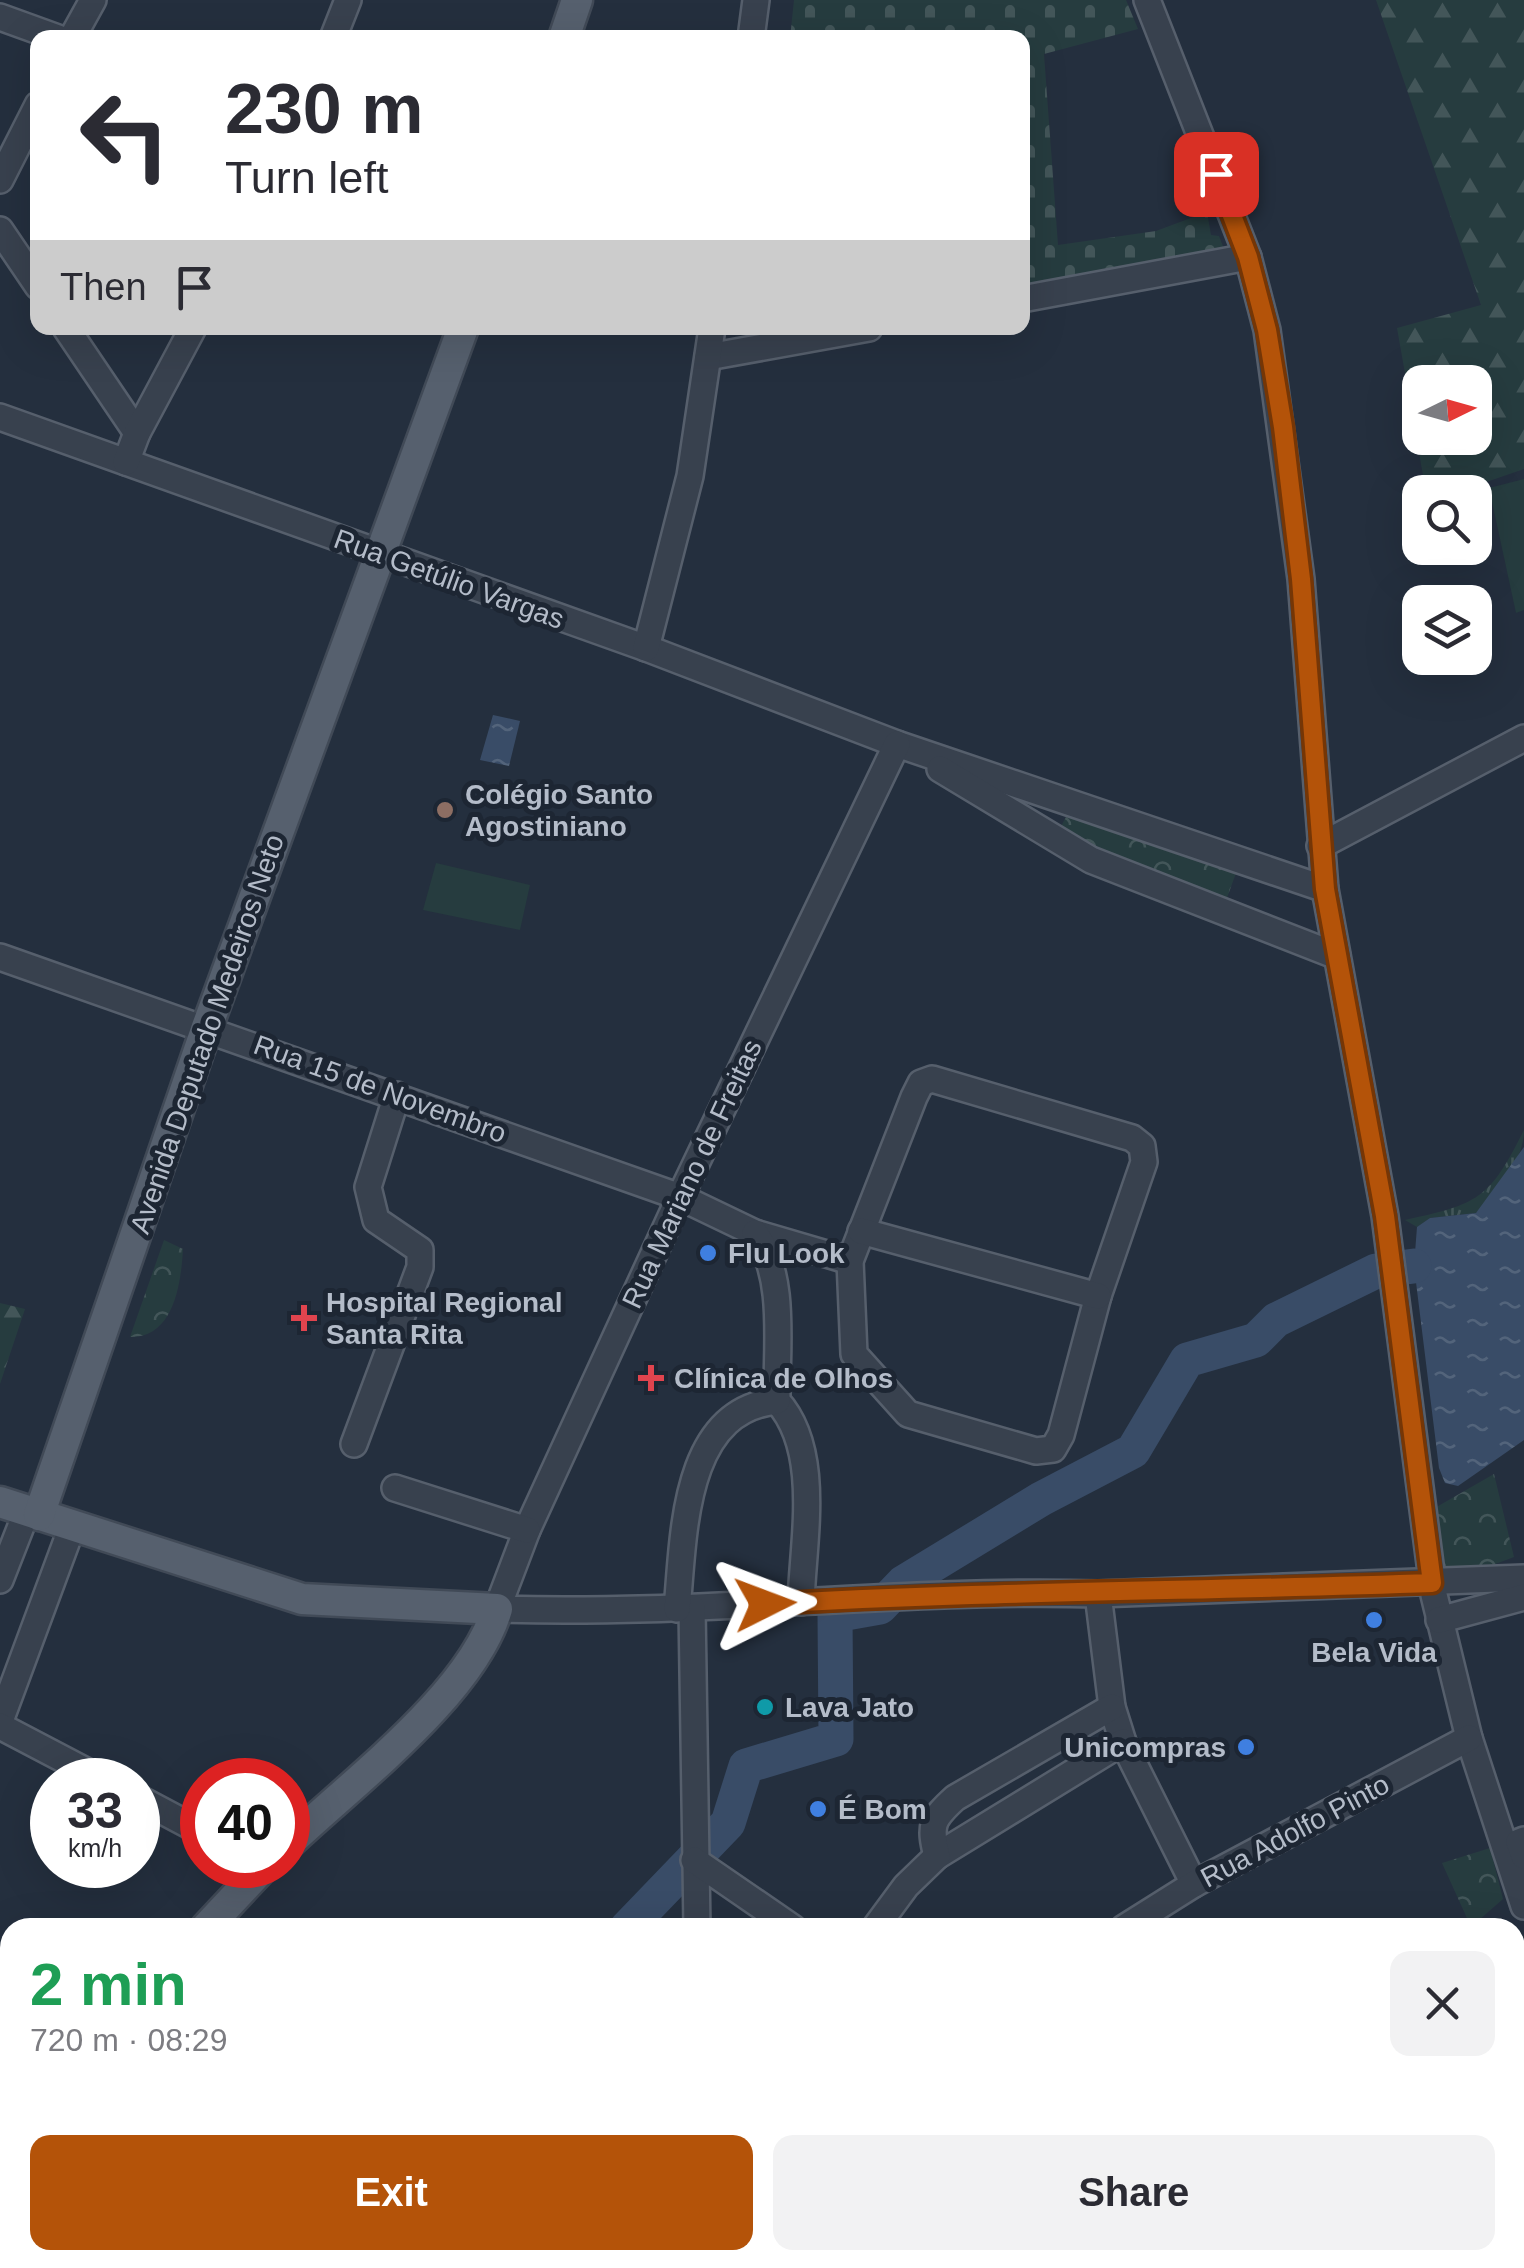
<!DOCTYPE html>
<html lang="en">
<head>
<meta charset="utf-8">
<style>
	:root { --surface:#fff; --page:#f2f2f3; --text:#2b2b33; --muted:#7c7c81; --accent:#b45309 }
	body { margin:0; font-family:Arial,sans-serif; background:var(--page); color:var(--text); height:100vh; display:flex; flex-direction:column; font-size:38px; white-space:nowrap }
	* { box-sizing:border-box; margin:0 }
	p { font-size:32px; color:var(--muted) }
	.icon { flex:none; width:55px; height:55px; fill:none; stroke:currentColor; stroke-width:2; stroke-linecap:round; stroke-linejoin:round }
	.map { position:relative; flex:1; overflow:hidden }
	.sheet { position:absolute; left:0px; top:1918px; width:1525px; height:352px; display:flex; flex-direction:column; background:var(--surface); border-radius:30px 30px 0 0; box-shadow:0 10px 40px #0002 }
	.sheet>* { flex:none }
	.hud { position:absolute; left:30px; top:30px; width:1000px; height:305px; border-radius:20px; box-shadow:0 10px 40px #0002; background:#fff; color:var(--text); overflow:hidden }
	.needle { width:65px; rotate:85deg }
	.buttons { position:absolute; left:1402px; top:365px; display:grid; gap:20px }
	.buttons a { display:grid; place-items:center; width:90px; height:90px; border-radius:20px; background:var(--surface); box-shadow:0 10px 40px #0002; font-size:50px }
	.speed { position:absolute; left:30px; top:1758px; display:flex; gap:20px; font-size:50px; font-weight:700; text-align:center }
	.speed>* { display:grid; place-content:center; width:130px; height:130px; border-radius:50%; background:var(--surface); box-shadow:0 10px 40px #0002; line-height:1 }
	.speed small { font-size:25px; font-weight:400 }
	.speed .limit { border:15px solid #d22; background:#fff; color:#111 }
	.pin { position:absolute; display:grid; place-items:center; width:85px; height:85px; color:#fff; margin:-42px; border-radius:20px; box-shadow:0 5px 15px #0006 }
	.me { position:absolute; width:110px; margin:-55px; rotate:87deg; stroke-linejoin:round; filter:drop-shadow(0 0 8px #0008) }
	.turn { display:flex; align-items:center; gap:35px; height:210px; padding:0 30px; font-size:45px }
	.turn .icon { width:130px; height:130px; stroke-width:2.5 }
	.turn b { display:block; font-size:70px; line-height:85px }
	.then { display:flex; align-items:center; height:95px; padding:0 30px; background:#0003; gap:20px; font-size:38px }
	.round { display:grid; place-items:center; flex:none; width:105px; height:105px; border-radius:20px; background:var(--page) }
	.overview { display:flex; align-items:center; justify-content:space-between; height:170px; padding:0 30px }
	h1 { font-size:60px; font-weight:800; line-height:75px; color:#1e9e55 }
	.primary-button { display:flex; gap:20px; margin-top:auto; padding:20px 30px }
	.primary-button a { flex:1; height:115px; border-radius:20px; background:var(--accent); color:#fff; font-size:40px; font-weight:800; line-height:115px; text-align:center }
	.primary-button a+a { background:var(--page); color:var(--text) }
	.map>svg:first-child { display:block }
	.grass { fill:url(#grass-tufts) }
	.forest { fill:url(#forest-firs); fill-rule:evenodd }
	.cemetery { fill:url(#cemetery-stones) }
	.park { fill:url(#park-crowns) }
	.pitch { fill:#263c3f }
	.water { fill:url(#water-ripples) }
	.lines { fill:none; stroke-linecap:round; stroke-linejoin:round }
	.river { stroke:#394c67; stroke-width:35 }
	.minor-casing { stroke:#565f6c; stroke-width:30 }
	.major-casing { stroke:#414a57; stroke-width:35 }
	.minor { stroke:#38414e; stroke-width:25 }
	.major { stroke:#56606e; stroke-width:30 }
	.route-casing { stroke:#753606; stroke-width:25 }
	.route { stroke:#b45309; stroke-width:18 }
	.education-dot { fill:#8d6e63; stroke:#1d2633; stroke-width:4 }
	.shop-dot { fill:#3f7fe0; stroke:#1d2633; stroke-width:4 }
	.health-dot { fill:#e0444e; stroke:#1d2633; stroke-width:4 }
	.culture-dot { fill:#0f9aa8; stroke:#1d2633; stroke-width:4 }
	.labels { text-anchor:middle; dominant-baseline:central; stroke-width:10; stroke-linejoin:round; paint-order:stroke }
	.street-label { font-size:28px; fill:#b4bcc9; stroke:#1d2633 }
	.poi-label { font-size:28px; font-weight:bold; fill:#b4bcc9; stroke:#1d2633; text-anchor:start }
</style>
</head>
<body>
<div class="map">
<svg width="1524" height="2268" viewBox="0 0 1524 2268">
	<defs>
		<pattern id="grass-tufts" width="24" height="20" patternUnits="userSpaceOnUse" patternTransform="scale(2.5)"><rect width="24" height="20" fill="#263c3f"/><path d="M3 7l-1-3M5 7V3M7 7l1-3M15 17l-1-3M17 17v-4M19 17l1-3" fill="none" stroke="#435659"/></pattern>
		<pattern id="forest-firs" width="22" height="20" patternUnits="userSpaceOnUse" patternTransform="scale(2.5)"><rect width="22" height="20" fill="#263c3f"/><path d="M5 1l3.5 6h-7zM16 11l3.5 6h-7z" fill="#435659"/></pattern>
		<pattern id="cemetery-stones" width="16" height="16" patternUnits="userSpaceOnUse" patternTransform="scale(2.5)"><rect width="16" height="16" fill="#263c3f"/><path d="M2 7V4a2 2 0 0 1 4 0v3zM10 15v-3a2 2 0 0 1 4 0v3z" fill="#435659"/></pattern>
		<pattern id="park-crowns" width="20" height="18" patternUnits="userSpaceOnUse" patternTransform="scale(2.5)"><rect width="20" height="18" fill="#263c3f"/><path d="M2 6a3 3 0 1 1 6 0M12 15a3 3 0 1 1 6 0" fill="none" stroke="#435659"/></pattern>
		<pattern id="water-ripples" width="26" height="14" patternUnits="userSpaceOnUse" patternTransform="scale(2.5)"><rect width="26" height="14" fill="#394c67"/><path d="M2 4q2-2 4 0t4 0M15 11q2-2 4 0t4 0" fill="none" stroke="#53647b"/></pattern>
	</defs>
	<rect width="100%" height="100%" fill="#242f3e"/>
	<path class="grass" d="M 1524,1130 C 1524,1162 1496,1190 1476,1213 L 1430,1218 L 1417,1227 L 1405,1220 C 1478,1204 1489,1200 1524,1130 Z"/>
	<g class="forest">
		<path d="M 1376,0 L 1524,0 L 1524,469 L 1466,489 L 1426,492 L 1397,328 L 1481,305 ZM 1420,382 L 1475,382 L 1475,438 L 1420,438 Z"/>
		<path d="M 0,1303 L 25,1309 L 0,1384 Z"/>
	</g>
	<path class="cemetery" d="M 794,0 L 1126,0 L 1138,29 L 1044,54 L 1058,245 L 1156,231 L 1207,212 L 1211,235 L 1219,236 L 1224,249 L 1023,287 L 1022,38 L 790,38 Z"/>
	<g class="park">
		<path d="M 1067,815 L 1236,873 L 1224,906 L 1057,834 Z"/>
		<path d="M 164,1240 L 183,1249 C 181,1283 174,1338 130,1337 Z"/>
		<path d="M 1494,1474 L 1514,1557 L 1490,1566 L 1446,1570 L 1433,1509 Z"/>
		<path d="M 1490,1848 L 1503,1899 L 1471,1927 L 1442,1863 Z"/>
	</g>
	<g class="pitch">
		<path d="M 1524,479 L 1524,610 L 1516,613 L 1489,488 Z"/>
		<path d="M 436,863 L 530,885 L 520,930 L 423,910 Z"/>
	</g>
	<g class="water">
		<path d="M 493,715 L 520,721 L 509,766 L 480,760 Z"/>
		<path d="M 1524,1147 L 1524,1440 L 1458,1486 L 1445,1483 L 1439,1468 L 1414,1266 L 1417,1227 L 1430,1218 L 1476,1213 Z"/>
	</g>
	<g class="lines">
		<g class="river">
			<path d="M 627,1928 L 728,1823 L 746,1766 L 836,1739 L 835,1615 L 880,1607 L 903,1583 L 1041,1499 L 1133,1451 L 1187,1360 L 1256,1340 L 1276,1320 L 1376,1271 L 1414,1266"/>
			<path d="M 424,2268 L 426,2260"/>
		</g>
		<g class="minor-casing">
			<g id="minor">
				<path d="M 1147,0 L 1248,257 L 1267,330 L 1301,579 L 1325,889 L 1385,1216 L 1434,1595 L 1469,1738 L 1524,1906"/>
				<path d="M 0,17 L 58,38"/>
				<path d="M 72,38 L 93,0"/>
				<path d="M 333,38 L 348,0"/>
				<path d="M 751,38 L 756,0"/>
				<path d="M 0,180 L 38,105"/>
				<path d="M 0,230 L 38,286"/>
				<path d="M 1022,299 L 1248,257"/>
				<path d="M 66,328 L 137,433"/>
				<path d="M 708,357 L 869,328"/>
				<path d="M 0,417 L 646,648 L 897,744 L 1325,889"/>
				<path d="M 126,462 L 137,433 L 193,328"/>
				<path d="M 646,648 L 690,476 L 712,328"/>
				<path d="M 897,744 L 680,1197 L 527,1530 L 497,1609 C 698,1616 898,1588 1098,1594 L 1524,1578"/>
				<path d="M 940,769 L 1091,860 L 1337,956"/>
				<path d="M 1320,846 L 1524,738"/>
				<path d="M 0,957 L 680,1197 L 755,1233 L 850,1261"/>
				<path d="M 932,1079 L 1132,1138 L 1142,1146 L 1144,1162 L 1098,1296 L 1061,1435 L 1053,1449 L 1036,1451 L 908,1414 L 854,1354 L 850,1261 L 914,1097 L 921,1083 Z"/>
				<path d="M 861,1231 L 1098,1296"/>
				<path d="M 755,1233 C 787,1277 776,1349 777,1401 C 822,1450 803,1540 801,1602"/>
				<path d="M 354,1444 L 420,1267 L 420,1250 L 376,1220 L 368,1187 L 397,1095"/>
				<path d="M 395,1488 L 527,1530"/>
				<path d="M 0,1580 L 27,1511"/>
				<path d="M 1098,1594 L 1112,1707 L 1123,1742 L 1194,1884"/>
				<path d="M 692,1608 L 697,1928"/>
				<path d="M 677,1609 C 684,1536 682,1410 777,1401"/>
				<path d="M 1439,1620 L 1524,1597"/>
				<path d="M 0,1721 L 72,1527"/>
				<path d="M 0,1726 L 103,1780"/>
				<path d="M 138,1798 L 202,1832"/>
				<path d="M 1524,1840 L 1519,1842 L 1524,1856"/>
				<path d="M 937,1856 L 1123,1742"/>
				<path d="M 694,1860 L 793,1928"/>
				<path d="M 875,1928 L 906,1886 L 937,1856 C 929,1825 932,1819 955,1798 L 1112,1707"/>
				<path d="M 1124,1928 L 1194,1884 L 1469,1738"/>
				<path d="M 0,1994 L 10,1997"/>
				<path d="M 1515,1998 L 1524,1984"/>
				<path d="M 1515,2029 L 1524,2016"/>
				<path d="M 0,2077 L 10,2081"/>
				<path d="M 318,2260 L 331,2268"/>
				<path d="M 585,2260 L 598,2268"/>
				<path d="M 622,2260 L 636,2268"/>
				<path d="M 1301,2260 L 1314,2268"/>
				<path d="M 1463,2260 L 1469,2268"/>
				<path d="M 91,2268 L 95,2260"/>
				<path d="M 178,2268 L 180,2260"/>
				<path d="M 1355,2268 L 1360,2260"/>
			</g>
		</g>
		<g class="major-casing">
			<g id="major">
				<path d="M 564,38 L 577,0"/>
				<path d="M 0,1502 L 302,1599 L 497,1609 C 472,1694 353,1782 288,1844"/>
				<path d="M 39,1515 L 207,1027 L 463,328"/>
				<path d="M 206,1928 L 265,1865"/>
				<path d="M 0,2132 L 10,2122"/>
			</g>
		</g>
		<use href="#minor" class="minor"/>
		<use href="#major" class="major"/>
	</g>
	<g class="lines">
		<g class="route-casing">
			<path id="route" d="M 765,1604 C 987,1591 1210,1591 1432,1583 L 1385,1216 L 1325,889 L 1301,579 L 1283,427 L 1267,330 L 1248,257 L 1216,174"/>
		</g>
		<use href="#route" class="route"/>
	</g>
	<circle class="education-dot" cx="445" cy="810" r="10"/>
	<g class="shop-dot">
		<circle cx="708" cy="1253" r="10"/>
		<circle cx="1374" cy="1620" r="10"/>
		<circle cx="1246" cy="1747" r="10"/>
		<circle cx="818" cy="1809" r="10"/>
	</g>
	<g class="health-dot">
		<path d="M299 1303h10v10h10v10h-10v10h-10v-10h-10v-10h10z"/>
		<path d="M646 1363h10v10h10v10h-10v10h-10v-10h-10v-10h10z"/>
	</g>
	<circle class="culture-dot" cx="765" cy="1707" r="10"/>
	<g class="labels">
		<g class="street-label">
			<text transform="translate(449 579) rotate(20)">Rua Getúlio Vargas</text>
			<text transform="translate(207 1034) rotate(-71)">Avenida Deputado Medeiros Neto</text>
			<text transform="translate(380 1089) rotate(20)">Rua 15 de Novembro</text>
			<text transform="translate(692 1174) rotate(-65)">Rua Mariano de Freitas</text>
			<text transform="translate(1295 1831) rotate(-28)">Rua Adolfo Pinto</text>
		</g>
		<g class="poi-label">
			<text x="465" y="794">Colégio Santo<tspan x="465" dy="32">Agostiniano</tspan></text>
			<text x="728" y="1253">Flu Look</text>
			<text x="326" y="1302">Hospital Regional<tspan x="326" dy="32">Santa Rita</tspan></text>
			<text x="674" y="1378">Clínica de Olhos</text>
			<text x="1374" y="1652" text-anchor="middle">Bela Vida</text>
			<text x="785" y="1707">Lava Jato</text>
			<text x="1226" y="1747" text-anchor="end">Unicompras</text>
			<text x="838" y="1809">É Bom</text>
		</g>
	</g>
</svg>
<div class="buttons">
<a><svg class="needle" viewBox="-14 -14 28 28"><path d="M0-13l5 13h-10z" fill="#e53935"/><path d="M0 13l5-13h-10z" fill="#7c7c81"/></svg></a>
<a><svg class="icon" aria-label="search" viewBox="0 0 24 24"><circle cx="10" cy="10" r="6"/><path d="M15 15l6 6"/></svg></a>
<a><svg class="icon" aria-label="layers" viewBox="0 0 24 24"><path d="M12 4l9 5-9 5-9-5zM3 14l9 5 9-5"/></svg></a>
</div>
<div class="speed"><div>33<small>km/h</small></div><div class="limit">40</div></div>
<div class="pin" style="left:1216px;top:174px;background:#d93025"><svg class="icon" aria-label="arrive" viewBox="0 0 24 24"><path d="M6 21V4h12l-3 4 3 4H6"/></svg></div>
<svg class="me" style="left:765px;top:1604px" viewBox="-20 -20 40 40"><path d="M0-17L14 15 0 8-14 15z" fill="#b45309" stroke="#fff" stroke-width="4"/></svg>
<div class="hud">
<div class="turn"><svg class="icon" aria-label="left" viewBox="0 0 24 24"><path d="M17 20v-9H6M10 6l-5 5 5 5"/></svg><div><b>230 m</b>Turn left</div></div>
<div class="then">Then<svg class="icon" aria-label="arrive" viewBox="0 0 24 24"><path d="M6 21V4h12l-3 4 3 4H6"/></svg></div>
</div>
<section class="sheet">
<div class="overview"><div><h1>2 min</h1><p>720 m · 08:29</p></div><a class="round"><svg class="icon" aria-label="close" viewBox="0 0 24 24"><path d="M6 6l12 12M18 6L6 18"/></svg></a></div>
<div class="primary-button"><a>Exit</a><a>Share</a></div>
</section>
</div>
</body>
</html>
